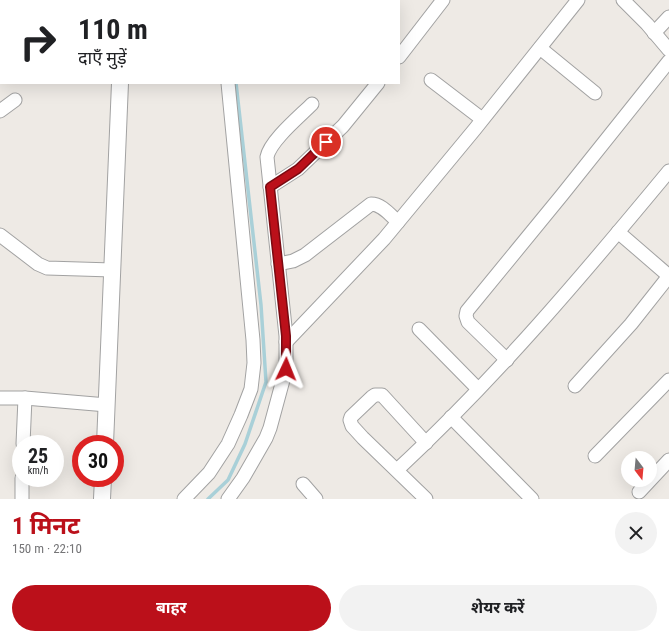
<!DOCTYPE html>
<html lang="hi">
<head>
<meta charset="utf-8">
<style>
	:root { --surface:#fff; --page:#f2f2f2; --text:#202124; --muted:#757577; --accent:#bb101a }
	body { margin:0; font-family:"Roboto Condensed","Noto Sans Devanagari",sans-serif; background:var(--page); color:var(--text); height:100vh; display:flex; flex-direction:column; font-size:15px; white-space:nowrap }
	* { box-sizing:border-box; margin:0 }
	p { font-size:13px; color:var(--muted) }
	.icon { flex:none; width:22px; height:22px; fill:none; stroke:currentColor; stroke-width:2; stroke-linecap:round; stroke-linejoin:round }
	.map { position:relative; height:499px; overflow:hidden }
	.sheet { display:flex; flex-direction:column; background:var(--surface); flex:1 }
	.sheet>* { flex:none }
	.hud { position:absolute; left:0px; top:0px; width:400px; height:84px; box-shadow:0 4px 16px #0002; background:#fff; color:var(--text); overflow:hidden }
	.needle { width:26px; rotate:164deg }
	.buttons { position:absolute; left:621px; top:451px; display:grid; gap:8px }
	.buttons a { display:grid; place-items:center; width:36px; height:36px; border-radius:50%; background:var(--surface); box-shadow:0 4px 16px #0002; font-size:20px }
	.speed { position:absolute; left:12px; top:435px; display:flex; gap:8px; font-size:20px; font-weight:700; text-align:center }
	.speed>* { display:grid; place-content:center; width:52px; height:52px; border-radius:50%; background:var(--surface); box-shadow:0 4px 16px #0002; line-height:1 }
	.speed small { font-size:10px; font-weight:400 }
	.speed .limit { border:6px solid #d22; background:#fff; color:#111 }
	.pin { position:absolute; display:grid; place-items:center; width:34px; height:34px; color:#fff; margin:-17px; border:2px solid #fff; border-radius:50%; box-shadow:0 1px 4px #0007 }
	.me { position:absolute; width:44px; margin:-22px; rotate:2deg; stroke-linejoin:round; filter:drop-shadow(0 0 3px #0008) }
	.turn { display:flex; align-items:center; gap:14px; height:84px; padding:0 12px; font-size:18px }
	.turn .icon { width:52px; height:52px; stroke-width:2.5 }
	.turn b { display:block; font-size:28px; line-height:34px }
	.round { display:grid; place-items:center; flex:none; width:42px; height:42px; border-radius:21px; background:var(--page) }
	.head { display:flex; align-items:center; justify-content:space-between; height:68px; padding:0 12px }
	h1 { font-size:24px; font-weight:700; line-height:30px; color:var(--accent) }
	.action { display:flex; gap:8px; margin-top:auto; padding:8px 12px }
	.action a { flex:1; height:46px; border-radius:24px; background:var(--accent); color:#fff; font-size:16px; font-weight:700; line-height:46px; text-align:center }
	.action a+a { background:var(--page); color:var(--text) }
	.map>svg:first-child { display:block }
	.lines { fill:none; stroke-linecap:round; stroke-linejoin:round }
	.stream { stroke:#a9d0d8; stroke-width:3.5 }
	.minor-casing { stroke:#a2a2a2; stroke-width:15 }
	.tertiary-casing { stroke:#a2a2a2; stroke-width:18 }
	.minor { stroke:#fff; stroke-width:13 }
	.tertiary { stroke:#fff; stroke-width:16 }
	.route-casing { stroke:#7a0a11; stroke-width:10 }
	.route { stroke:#bb101a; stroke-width:7 }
</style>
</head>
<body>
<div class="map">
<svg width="669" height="499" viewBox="0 0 669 499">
	<rect width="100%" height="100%" fill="#eeeae5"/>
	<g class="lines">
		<g class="stream">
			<path d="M 227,0 L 227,1"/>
			<path d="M 208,499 L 228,480 L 245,444 L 266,382 L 261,305 L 236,83"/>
		</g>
		<g class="minor-casing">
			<g id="minor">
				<path d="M 219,0 L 219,1"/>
				<path d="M 623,0 L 647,24 L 669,50"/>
				<path d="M 654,33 L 669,17"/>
				<path d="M 540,48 L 595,93"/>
				<path d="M 399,57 L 443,0"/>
				<path d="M 431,80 L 482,119"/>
				<path d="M 0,111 L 15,100"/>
				<path d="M 270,187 L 298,169 L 343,126 L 378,83"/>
				<path d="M 618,232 L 669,276"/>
				<path d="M 0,235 L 38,264 L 47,268 L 112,270"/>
				<path d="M 278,264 L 293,261 L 305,255 L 371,204 C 382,204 390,215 398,222"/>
				<path d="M 419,329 L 478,389"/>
				<path d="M 286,342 L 384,239 L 475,129 L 578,0"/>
				<path d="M 507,360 L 468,322 L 466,316 L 467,311 L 562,195 L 669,61"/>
				<path d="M 575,386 L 631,324 L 669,276"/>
				<path d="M 0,398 L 25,398 L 107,405"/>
				<path d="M 451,417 L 532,499"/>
				<path d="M 23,444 L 25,398"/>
				<path d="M 595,456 L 669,380"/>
				<path d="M 397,470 C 496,378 583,275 669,171"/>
				<path d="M 303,484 L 316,499"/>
				<path d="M 639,492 L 669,460"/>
				<path d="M 22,499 L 22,478"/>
				<path d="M 184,499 L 209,473 L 228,444 L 241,415 L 251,389 L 254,363 L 253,340 L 228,83"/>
				<path d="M 228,499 L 243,478 L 266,438 L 270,428 L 286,369 L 286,336 L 267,157 C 270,141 299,117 312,104"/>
				<path d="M 426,499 L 363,438 L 352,426 L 350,420 L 351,417 L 372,397 L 375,395 L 382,395 L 426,443"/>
			</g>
		</g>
		<g class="tertiary-casing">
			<g id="tertiary">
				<path d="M 122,1 L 122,0"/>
				<path d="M 105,444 L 120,83"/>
				<path d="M 102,499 L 103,478"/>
			</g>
		</g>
		<use href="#minor" class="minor"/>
		<use href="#tertiary" class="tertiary"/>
	</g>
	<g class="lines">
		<g class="route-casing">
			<path id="route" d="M 286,369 L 286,336 L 270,187 L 298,169 L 326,142"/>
		</g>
		<use href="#route" class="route"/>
	</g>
</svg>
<div class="buttons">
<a><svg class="needle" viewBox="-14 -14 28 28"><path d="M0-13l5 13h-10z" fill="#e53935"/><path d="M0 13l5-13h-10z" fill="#757577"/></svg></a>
</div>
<div class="speed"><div>25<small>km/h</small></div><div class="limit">30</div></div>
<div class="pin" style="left:326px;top:142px;background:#d93025"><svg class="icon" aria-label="arrive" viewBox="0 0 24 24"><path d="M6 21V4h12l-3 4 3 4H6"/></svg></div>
<svg class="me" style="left:286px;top:369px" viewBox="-20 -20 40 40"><path d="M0-17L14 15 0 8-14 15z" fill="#bb101a" stroke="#fff" stroke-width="4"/></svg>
<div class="hud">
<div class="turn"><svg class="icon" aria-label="right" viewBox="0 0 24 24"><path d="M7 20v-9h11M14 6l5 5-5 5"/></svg><div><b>110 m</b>दाएँ मुड़ें</div></div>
</div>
</div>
<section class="sheet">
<div class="head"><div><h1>1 मिनट</h1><p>150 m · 22:10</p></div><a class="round"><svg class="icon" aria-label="close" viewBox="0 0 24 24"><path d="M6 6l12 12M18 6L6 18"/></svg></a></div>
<div class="action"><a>बाहर</a><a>शेयर करें</a></div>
</section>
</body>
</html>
